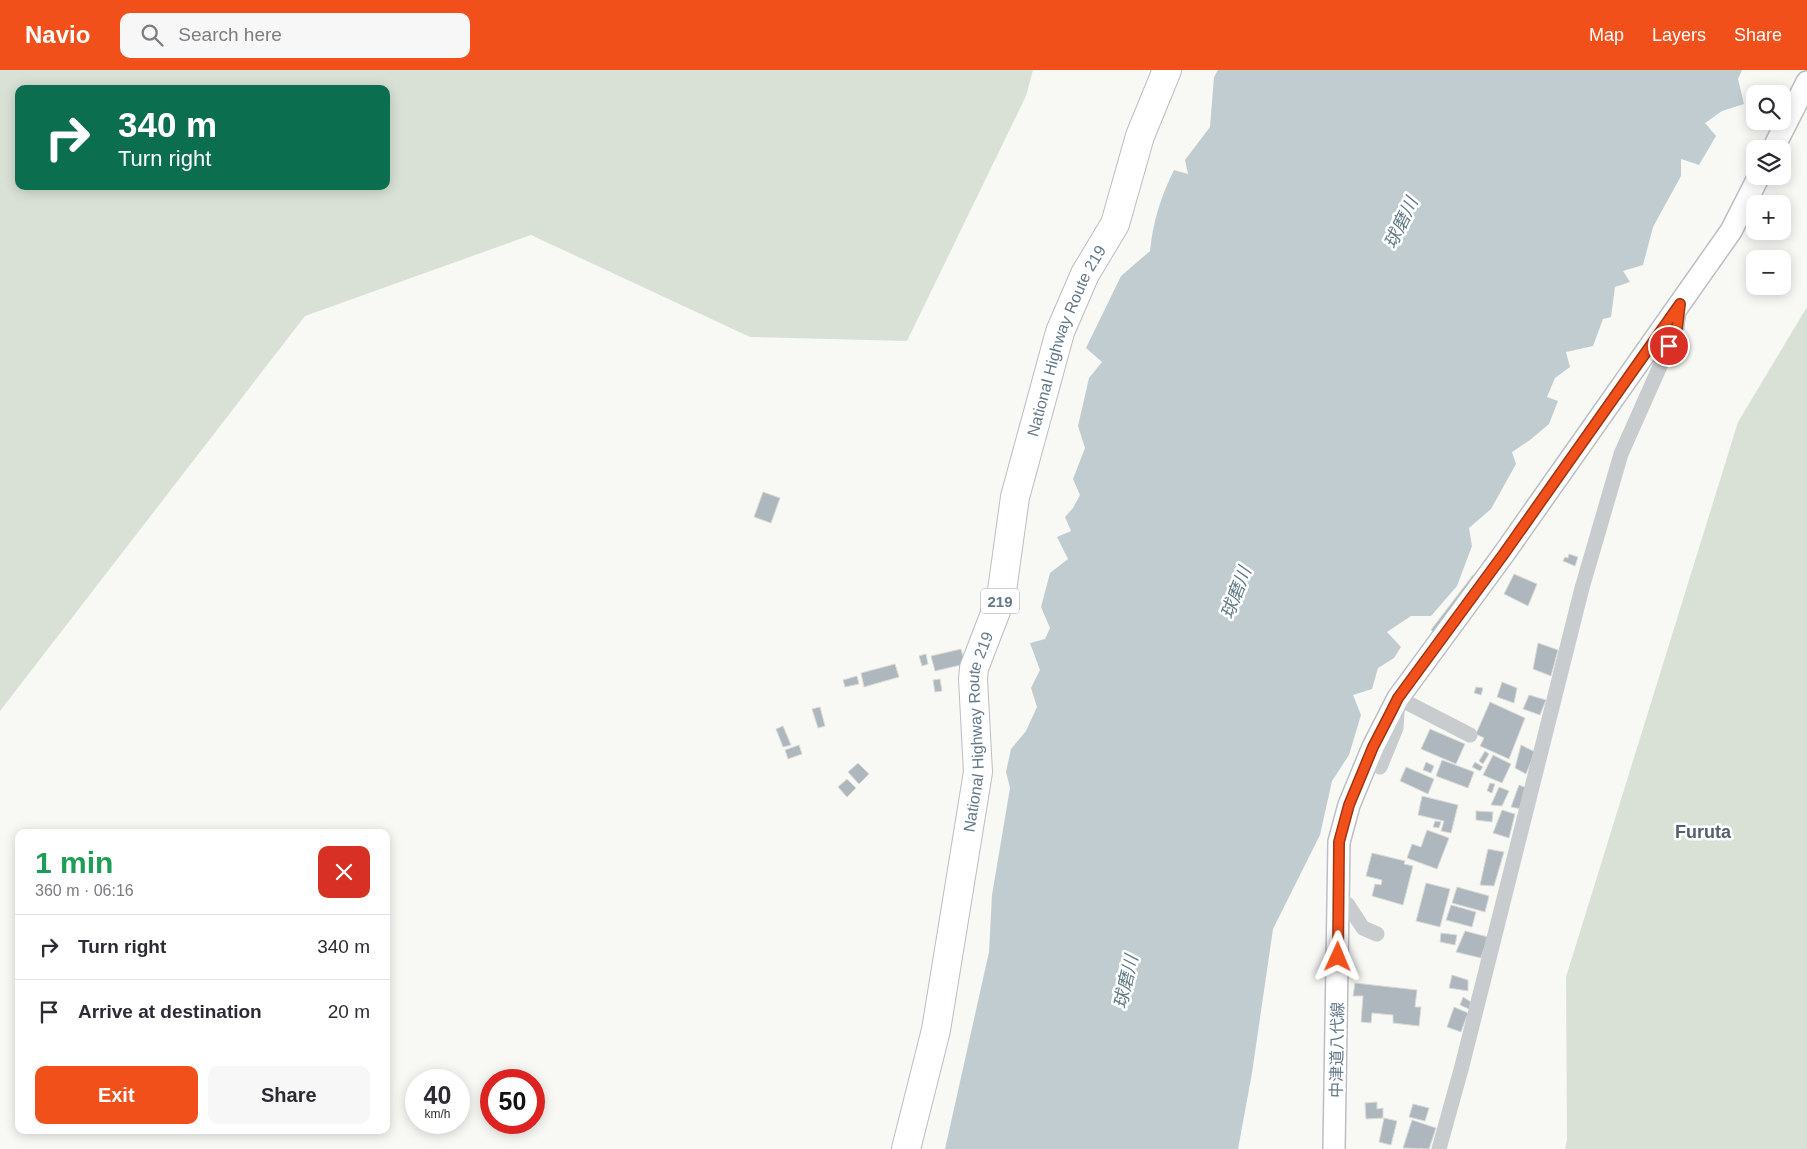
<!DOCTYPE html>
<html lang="en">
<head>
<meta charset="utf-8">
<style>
	:root { --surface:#fff; --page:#f7f7f7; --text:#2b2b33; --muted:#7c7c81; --line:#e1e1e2; --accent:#f2501b }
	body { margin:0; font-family:Helvetica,"Noto Sans JP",sans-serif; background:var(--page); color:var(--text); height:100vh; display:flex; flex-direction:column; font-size:19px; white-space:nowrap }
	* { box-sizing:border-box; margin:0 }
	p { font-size:16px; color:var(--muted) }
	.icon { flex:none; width:28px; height:28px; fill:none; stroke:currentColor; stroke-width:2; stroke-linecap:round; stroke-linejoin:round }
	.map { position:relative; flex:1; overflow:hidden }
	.side { position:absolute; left:15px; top:759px; width:375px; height:305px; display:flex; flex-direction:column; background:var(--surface); border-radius:10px; box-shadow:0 2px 12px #0003 }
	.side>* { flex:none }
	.banner { position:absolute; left:15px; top:15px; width:375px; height:105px; border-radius:10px; box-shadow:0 2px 12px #0003; background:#0b6e4f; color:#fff; overflow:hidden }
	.fabs { position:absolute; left:1746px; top:15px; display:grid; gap:10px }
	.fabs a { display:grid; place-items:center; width:45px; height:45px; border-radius:10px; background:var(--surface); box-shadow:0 2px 12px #0003; font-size:25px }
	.speed { position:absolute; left:405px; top:999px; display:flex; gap:10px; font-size:25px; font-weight:700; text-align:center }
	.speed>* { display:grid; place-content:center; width:65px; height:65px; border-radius:50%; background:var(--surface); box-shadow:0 2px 12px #0003; line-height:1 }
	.speed small { font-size:12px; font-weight:400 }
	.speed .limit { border:8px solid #d22; background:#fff; color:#111 }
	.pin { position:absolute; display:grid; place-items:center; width:42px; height:42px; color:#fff; margin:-21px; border:2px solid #fff; border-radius:50%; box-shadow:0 1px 5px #0007 }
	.me { position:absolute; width:55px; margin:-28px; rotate:1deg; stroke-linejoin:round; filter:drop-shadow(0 0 4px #0008) }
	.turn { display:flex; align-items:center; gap:18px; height:105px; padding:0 20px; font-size:22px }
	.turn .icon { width:65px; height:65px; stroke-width:2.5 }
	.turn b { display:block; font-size:35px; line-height:42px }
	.round { display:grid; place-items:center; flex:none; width:52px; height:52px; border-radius:10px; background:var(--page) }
	.head { display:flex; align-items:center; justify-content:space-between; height:85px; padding:0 20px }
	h1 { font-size:30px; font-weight:700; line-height:38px; color:#1e9e55 }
	.primary-button { display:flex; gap:10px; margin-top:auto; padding:10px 20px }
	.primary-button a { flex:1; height:58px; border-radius:10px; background:var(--accent); color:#fff; font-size:20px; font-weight:700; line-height:58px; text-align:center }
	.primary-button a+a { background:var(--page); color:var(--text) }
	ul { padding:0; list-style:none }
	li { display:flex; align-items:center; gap:15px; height:65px; padding:0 20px; border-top:1px solid var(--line) }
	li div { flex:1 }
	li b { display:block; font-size:19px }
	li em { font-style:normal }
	header { display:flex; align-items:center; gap:30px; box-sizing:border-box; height:70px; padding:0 25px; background:var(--accent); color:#fff }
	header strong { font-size:24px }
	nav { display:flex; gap:28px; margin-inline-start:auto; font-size:18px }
	.search { width:350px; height:45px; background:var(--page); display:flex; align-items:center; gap:12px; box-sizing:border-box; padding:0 18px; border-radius:10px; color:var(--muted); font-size:19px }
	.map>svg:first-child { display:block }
	.green { fill:#d9e1d6; fill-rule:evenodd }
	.water { fill:#c1ccd1 }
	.building { fill:#aeb7bd; stroke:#dadad7 }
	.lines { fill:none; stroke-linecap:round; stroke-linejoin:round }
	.secondary-casing { stroke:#babfc4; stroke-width:24 }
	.highway-casing { stroke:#babec1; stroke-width:30 }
	.street { stroke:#c8cccf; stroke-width:15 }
	.secondary { stroke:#fff; stroke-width:21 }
	.highway { stroke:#fff; stroke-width:28 }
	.route-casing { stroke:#9d3412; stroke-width:12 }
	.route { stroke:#f2501b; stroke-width:9 }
	.labels { text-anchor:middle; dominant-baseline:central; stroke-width:5; stroke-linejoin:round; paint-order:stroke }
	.shield { fill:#fff; stroke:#92a0ac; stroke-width:1 }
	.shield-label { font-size:15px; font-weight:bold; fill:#647889 }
	.street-label { font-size:16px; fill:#647889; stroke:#fff }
	.water-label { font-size:18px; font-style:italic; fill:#607a84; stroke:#fff }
	.neighbourhood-label { font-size:18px; font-weight:bold; fill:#53616d; stroke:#fff }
</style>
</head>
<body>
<header>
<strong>Navio</strong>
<div class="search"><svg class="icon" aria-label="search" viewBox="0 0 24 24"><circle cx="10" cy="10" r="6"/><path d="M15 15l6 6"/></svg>Search here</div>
<nav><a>Map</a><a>Layers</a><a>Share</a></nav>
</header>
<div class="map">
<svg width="1807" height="1079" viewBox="0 0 1807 1079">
	<rect width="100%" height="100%" fill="#f8f8f5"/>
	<g class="green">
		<path d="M 0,0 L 1033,0 L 1026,26 L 907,271 L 750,267 L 531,165 L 305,246 L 0,641 ZM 19,19 L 386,19 L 386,116 L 19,116 Z"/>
		<path d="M 1807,237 L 1807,1079 L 1565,1079 L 1567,1070 L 1566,907 L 1738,352 Z"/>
	</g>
	<path class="water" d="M 1218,0 L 1742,0 L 1738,9 L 1744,34 L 1722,41 L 1705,53 L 1716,66 L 1699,95 L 1681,89 L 1681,106 L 1653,157 L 1643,195 L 1623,201 L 1630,212 L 1615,217 L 1611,247 L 1603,249 L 1593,276 L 1566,282 L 1570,297 L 1555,308 L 1547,327 L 1558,331 L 1549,354 L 1530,370 L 1512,382 L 1516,394 L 1491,439 L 1469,458 L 1472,476 L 1457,516 L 1431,546 L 1411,546 L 1387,562 L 1401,577 L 1394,588 L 1378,598 L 1372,619 L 1353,625 L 1361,645 L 1349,685 L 1332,711 L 1320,765 L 1273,859 L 1252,1003 L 1238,1079 L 945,1079 L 989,882 L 992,825 L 1010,718 L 1006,702 L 1011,679 L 1026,661 L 1037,637 L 1031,618 L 1040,600 L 1030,573 L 1045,569 L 1050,558 L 1041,537 L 1050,503 L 1068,489 L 1057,467 L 1071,461 L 1065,447 L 1073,438 L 1080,425 L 1073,409 L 1085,378 L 1078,356 L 1089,308 L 1102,292 L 1086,278 L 1121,206 L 1150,181 C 1153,151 1161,126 1174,100 L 1188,104 L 1185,90 L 1210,57 L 1214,7 Z"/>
	<g class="building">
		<path d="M 763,422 L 780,428 L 771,453 L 754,447 Z"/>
		<path d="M 1569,484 L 1578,487 L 1575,496 L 1563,491 L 1565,487 L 1568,488 Z"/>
		<path d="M 1514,504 L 1537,514 L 1528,536 L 1504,524 Z"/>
		<path d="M 1473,505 L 1478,509 L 1436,564 L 1431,560 Z"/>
		<path d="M 1538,573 L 1558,580 L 1551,606 L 1533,599 Z"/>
		<path d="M 961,579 L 965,594 L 935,601 L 931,586 Z"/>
		<path d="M 926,584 L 928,594 L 922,596 L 919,586 Z"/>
		<path d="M 895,594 L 899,607 L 864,617 L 861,603 Z"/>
		<path d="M 857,606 L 859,614 L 845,617 L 843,610 Z"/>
		<path d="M 940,609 L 942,621 L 935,622 L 933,610 Z"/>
		<path d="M 1502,612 L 1517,618 L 1514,633 L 1497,627 Z"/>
		<path d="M 1476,617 L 1483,618 L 1481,625 L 1474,623 Z"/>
		<path d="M 1529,625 L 1546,630 L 1540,645 L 1523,639 Z"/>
		<path d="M 1490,632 L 1525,648 L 1509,689 L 1480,676 L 1484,668 L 1476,664 Z"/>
		<path d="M 820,637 L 825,656 L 818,658 L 812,639 Z"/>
		<path d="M 783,656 L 791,675 L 783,677 L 776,659 Z"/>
		<path d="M 1430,659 L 1465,674 L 1456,694 L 1421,679 Z"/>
		<path d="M 799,675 L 802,684 L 788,689 L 785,680 Z"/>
		<path d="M 1521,675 L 1535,682 L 1526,704 L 1515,698 Z"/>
		<path d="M 1485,681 L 1489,684 L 1483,694 L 1479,691 Z"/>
		<path d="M 1493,685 L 1511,694 L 1502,713 L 1483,705 Z"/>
		<path d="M 1442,690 L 1474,702 L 1468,718 L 1436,706 Z"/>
		<path d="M 1426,692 L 1434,696 L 1431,703 L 1423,700 Z"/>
		<path d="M 1475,692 L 1483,697 L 1480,701 L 1472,697 Z"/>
		<path d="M 858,693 L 869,704 L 859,714 L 848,702 Z"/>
		<path d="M 1406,697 L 1434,709 L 1428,724 L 1400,711 Z"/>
		<path d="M 847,709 L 856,718 L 847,727 L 838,717 Z"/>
		<path d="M 1490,713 L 1495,714 L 1492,723 L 1487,721 Z"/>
		<path d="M 1519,715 L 1527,718 L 1521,739 L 1511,737 Z"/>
		<path d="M 1499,717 L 1509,721 L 1502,736 L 1491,735 Z"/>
		<path d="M 1422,726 L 1458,735 L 1451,763 L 1441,761 L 1444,751 L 1418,745 Z"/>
		<path d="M 1502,740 L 1515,744 L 1509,768 L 1493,763 Z"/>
		<path d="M 1476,741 L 1493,742 L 1492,752 L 1476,750 Z"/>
		<path d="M 1435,751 L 1441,752 L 1439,758 L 1433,757 Z"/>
		<path d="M 1427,760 L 1449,768 L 1437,799 L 1407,788 L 1412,774 L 1421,777 Z"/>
		<path d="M 1488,779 L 1504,782 L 1494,816 L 1480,815 Z"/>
		<path d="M 1372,783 L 1405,791 L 1404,794 L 1413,796 L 1403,835 L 1372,826 L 1375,814 L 1381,815 L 1382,810 L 1366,806 Z"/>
		<path d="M 1426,813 L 1450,819 L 1440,857 L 1416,851 Z"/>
		<path d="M 1457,817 L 1489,826 L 1485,842 L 1452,833 Z"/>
		<path d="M 1451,835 L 1476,842 L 1472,857 L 1446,850 Z"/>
		<path d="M 1465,861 L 1488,867 L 1481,888 L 1456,882 Z"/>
		<path d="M 1441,863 L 1457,865 L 1455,875 L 1440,872 Z"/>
		<path d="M 1452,905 L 1468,910 L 1468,921 L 1449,918 Z"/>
		<path d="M 1355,913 L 1417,920 L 1415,937 L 1421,937 L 1419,956 L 1393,953 L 1393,945 L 1372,943 L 1371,953 L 1361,952 L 1363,926 L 1353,926 Z"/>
		<path d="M 1463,927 L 1471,932 L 1469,939 L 1460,935 Z"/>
		<path d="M 1454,937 L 1468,943 L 1461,962 L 1447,957 Z"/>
		<path d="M 1377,1032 L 1377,1039 L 1383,1038 L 1383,1048 L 1366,1049 L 1365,1033 Z"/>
		<path d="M 1413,1034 L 1429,1038 L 1425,1051 L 1409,1047 Z"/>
		<path d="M 1384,1048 L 1397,1051 L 1391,1075 L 1379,1072 Z"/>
		<path d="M 1412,1050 L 1436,1058 L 1429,1079 L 1403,1078 Z"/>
	</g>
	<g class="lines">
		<g class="secondary-casing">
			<g id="secondary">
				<path d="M 1773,79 L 1807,12"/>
				<path d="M 1334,1079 L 1339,772 L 1349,735 L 1373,677 L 1398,628 L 1503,485 L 1731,161 L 1759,106"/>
			</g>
		</g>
		<g class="highway-casing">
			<g id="highway">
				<path id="s1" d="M 906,1079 L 936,960 L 978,702 L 973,609 L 974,598 L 1001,528 L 1015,427 L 1060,262 L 1085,204 L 1115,154 L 1140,66 L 1167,0"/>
			</g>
		</g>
		<g class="street">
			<path d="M 1380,697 L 1396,658 L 1398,628 L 1470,665"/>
			<path d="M 1339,828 L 1348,835 L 1363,858 L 1377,864"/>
			<path d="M 1439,1079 L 1462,996 L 1582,518 L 1621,384 L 1677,258 L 1680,236"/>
		</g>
		<use href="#secondary" class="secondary"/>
		<use href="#highway" class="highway"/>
	</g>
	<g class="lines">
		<g class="route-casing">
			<path id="route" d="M 1338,887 L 1339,772 L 1349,735 L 1373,677 L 1390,644 L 1398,628 L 1503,485 L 1680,234 L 1677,258 L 1669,276"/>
		</g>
		<use href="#route" class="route"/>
	</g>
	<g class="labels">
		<rect class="shield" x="981" y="518.5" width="38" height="25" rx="4"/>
		<g class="shield-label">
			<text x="1000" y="531">219</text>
		</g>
		<g class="street-label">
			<text stroke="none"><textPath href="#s1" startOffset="830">National Highway Route 219</textPath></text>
			<text stroke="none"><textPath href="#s1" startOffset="425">National Highway Route 219</textPath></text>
			<text transform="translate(1337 980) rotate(-89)">中津道八代線</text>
		</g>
		<g class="water-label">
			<text transform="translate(1401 153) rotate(-64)">球磨川</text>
			<text transform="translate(1236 523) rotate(-69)">球磨川</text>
			<text transform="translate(1126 912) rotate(-77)">球磨川</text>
		</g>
		<g class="neighbourhood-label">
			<text x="1703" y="762">Furuta</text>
		</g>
	</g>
</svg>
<div class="fabs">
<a><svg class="icon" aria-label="search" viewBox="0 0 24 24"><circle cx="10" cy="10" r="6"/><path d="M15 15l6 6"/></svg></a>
<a><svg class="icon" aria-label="layers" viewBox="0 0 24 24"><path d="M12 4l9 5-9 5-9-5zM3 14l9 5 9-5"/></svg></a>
<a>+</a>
<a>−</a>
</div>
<div class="speed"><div>40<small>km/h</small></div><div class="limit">50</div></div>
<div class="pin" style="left:1669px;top:276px;background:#d93025"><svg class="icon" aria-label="arrive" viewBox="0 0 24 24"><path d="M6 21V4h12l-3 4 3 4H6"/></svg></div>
<svg class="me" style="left:1338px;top:887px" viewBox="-20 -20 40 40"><path d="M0-17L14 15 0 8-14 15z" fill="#f2501b" stroke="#fff" stroke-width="4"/></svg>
<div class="banner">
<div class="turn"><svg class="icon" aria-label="right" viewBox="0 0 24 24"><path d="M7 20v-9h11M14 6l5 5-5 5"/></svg><div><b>340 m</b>Turn right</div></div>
</div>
<section class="side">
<div class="head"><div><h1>1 min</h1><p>360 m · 06:16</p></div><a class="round" style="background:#d93025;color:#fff"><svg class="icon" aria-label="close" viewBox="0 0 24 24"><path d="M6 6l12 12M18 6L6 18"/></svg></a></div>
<ul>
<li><svg class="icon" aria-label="right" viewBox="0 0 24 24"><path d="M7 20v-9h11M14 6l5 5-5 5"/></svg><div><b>Turn right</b></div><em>340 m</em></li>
<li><svg class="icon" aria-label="arrive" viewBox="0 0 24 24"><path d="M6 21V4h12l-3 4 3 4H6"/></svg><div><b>Arrive at destination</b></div><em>20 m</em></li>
</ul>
<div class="primary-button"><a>Exit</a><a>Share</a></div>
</section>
</div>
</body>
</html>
